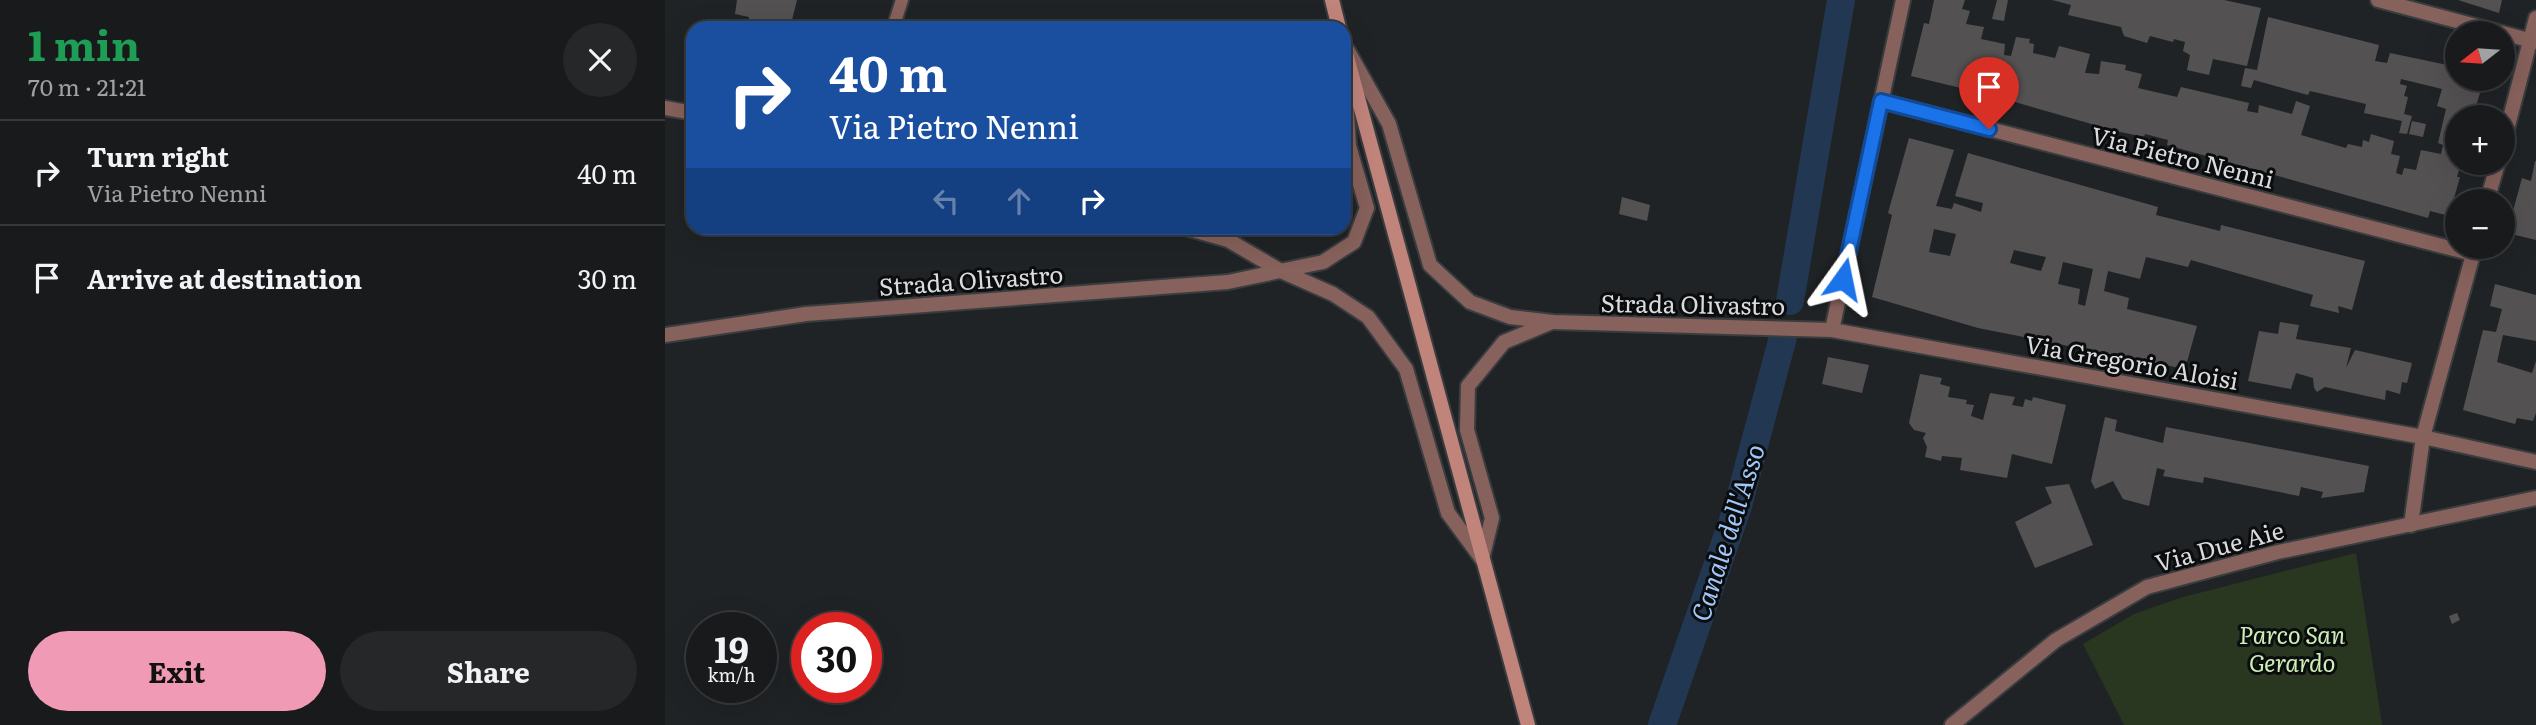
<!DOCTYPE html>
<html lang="en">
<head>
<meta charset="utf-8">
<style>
	:root { --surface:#181a1c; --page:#252729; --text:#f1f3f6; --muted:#9fa1a3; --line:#36383b; --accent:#f09ab5 }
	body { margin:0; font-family:Literata,serif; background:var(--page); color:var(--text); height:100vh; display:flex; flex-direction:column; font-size:26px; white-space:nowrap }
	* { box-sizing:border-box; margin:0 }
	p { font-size:23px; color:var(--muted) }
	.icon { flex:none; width:38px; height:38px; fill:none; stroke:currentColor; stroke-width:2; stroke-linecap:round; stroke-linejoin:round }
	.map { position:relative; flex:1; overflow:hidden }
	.panel { display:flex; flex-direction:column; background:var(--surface); width:665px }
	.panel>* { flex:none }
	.guide { position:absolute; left:21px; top:21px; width:665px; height:214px; border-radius:21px; box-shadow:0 7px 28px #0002,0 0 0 2px var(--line); background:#1a4fa0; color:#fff; overflow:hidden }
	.needle { width:46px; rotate:253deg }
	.controls { position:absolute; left:1780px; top:21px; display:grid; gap:14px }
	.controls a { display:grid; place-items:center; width:70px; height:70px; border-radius:50%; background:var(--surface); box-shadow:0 7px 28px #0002,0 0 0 2px var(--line); font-size:35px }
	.speed { position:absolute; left:21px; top:612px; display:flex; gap:14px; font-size:35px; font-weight:700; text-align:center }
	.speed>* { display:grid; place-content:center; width:91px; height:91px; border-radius:50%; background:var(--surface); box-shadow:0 7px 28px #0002,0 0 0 2px var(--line); line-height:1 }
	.speed small { font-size:18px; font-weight:400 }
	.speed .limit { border:10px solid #d22; background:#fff; color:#111 }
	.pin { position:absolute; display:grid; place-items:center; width:60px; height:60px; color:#fff; margin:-72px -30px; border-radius:50% 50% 50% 0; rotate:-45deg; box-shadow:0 0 7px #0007 }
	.pin .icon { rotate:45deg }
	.me { position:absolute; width:77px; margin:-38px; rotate:12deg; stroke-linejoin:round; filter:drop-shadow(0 0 5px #0008) }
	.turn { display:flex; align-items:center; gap:24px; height:147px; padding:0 28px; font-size:32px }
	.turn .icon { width:91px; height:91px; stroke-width:2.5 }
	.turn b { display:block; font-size:49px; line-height:60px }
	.lanes { display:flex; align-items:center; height:66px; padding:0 28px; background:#0003; justify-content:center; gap:35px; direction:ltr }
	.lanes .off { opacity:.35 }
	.round { display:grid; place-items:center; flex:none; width:74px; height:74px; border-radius:37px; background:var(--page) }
	.head { display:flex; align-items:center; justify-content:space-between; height:119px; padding:0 28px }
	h1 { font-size:42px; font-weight:700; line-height:52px; color:#1e9e55 }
	.button { display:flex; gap:14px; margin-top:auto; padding:14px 28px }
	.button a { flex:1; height:80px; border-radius:42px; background:var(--accent); color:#111; font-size:28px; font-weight:700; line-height:80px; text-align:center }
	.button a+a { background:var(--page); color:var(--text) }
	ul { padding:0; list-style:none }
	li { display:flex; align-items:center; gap:21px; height:105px; padding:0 28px; border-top:2px solid var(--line) }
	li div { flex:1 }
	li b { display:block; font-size:26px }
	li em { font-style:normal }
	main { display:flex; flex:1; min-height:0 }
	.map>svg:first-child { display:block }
	.green { fill:#293620 }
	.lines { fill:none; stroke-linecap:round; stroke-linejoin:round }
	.canal { stroke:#223751; stroke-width:28 }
	.building { fill:#545153; fill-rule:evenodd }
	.service-casing { stroke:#3a3d3f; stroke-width:16 }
	.minor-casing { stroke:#3a3d3f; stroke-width:18 }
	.tertiary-casing { stroke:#3a3d3f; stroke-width:18 }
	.secondary-casing { stroke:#3a3d3f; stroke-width:18 }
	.service { stroke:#87615b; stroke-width:12 }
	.minor { stroke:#87615b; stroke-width:14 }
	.tertiary { stroke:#87615b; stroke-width:14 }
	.secondary { stroke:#c1847b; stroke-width:14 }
	.route-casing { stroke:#114b97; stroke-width:18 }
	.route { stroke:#1a73e8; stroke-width:12 }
	.labels { text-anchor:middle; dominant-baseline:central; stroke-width:6; stroke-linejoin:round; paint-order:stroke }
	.street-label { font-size:24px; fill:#dadbdd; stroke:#0b0c0d }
	.park-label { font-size:24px; font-style:italic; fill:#cdefb6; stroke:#0b0c0d }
	.water-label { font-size:26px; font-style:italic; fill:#9fc7f9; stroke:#0b0c0d }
</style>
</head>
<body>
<main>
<section class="panel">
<div class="head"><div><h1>1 min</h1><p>70 m · 21:21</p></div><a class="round"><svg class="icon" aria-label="close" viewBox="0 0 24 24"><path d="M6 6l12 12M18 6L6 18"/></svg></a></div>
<ul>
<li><svg class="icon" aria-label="right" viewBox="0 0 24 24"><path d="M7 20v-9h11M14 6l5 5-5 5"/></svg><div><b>Turn right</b><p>Via Pietro Nenni</p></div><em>40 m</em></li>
<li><svg class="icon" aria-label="arrive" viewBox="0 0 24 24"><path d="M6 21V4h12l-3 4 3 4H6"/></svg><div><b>Arrive at destination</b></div><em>30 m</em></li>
</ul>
<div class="button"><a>Exit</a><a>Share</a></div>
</section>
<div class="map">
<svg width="1871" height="725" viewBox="0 0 1871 725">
	<rect width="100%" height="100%" fill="#202325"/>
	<path class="green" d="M 1691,553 L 1717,725 L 1459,725 L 1418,644 L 1469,614 L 1518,597 Z"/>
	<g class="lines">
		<g class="canal">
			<path d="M 1125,301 L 1176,0"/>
			<path d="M 997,725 L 1073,506 L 1118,337"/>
		</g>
	</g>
	<g class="building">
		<path d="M 72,0 L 132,0 L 125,28 L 83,28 L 84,17 L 70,14 Z"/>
		<path d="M 1269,0 L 1300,0 L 1297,9 L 1305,11 L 1301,24 L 1319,27 L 1316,39 L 1340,44 L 1339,55 L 1346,56 L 1351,37 L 1365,39 L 1364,43 L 1369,44 L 1368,53 L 1390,58 L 1394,46 L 1425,54 L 1420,73 L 1434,74 L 1436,61 L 1461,65 L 1460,70 L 1477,74 L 1473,88 L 1512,97 L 1516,87 L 1584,103 L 1582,111 L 1593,113 L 1594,105 L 1627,114 L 1631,101 L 1645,106 L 1636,135 L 1681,148 L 1683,144 L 1697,147 L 1698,140 L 1704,142 L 1706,134 L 1729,141 L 1726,154 L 1735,156 L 1731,173 L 1737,175 L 1739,168 L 1751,170 L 1756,150 L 1776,154 L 1778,145 L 1773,143 L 1781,109 L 1772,106 L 1777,89 L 1736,79 L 1735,84 L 1742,86 L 1739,96 L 1743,97 L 1739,114 L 1747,116 L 1742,134 L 1734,133 L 1737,121 L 1699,113 L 1701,104 L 1645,91 L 1643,95 L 1589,80 L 1586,88 L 1576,86 L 1580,68 L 1592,70 L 1603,17 L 1714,45 L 1710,61 L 1722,63 L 1725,53 L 1792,67 L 1792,79 L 1819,79 L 1808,117 L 1792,117 L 1792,163 L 1796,163 L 1792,177 L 1795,177 L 1784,216 L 1765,211 L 1763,218 L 1502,145 L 1503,140 L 1480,134 L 1479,137 L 1451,131 L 1329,96 L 1246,76 L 1259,23 L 1264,24 Z"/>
		<path d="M 1332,0 L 1343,0 L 1339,21 L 1327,19 Z"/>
		<path d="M 1387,0 L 1559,0 L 1596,8 L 1582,66 L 1548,59 L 1544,75 L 1522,70 L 1525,55 L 1518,51 L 1520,42 L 1509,39 L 1508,42 L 1485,36 L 1482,43 L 1459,36 L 1456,27 L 1403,15 L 1406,5 Z"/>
		<path d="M 1793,0 L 1837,0 L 1834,13 Z"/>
		<path d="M 1747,121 L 1761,124 L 1758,137 L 1744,134 Z"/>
		<path d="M 1244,138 L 1289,150 L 1271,206 L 1287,209 L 1289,203 L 1316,212 L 1318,203 L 1290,196 L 1303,153 L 1493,207 L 1491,215 L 1555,231 L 1556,225 L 1700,261 L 1687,310 L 1673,306 L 1674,313 L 1645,306 L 1648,295 L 1526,260 L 1523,267 L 1481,257 L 1475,279 L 1443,271 L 1439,291 L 1464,298 L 1462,309 L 1532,326 L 1520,369 L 1313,328 L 1207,297 L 1227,215 L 1223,213 ZM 1269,229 L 1291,234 L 1285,256 L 1264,252 ZM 1349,250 L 1381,257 L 1376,271 L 1345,263 ZM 1398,262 L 1428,269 L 1420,306 L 1413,304 L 1415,289 L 1393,284 Z"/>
		<path d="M 1870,161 L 1871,161 L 1871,240 L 1842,233 L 1857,178 L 1866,181 Z"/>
		<path d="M 957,197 L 985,205 L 982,221 L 954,214 Z"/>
		<path d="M 1830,284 L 1871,295 L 1871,341 L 1838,335 L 1832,362 L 1867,373 L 1871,361 L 1871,413 L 1868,421 L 1852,418 L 1850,424 L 1798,410 L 1818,330 L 1831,332 L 1837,309 L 1825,306 Z"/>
		<path d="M 1615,322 L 1634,325 L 1631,339 L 1686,348 L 1681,368 L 1690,350 L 1747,363 L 1742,383 L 1737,382 L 1735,394 L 1721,390 L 1720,400 L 1660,387 L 1652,392 L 1649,388 L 1648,378 L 1631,373 L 1626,389 L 1583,381 L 1594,331 L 1613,334 Z"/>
		<path d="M 1163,357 L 1204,365 L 1197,393 L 1157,384 Z"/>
		<path d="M 1255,374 L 1277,378 L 1275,384 L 1285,387 L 1283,397 L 1302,400 L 1301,404 L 1309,405 L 1306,416 L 1318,420 L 1325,393 L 1350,397 L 1347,405 L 1358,407 L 1360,399 L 1367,401 L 1368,397 L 1401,405 L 1387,464 L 1347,454 L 1342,478 L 1295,470 L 1297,458 L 1277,456 L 1276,461 L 1260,457 L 1262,447 L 1258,438 L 1261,433 L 1249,430 L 1244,423 Z"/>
		<path d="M 1440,417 L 1452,420 L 1450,431 L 1498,443 L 1501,427 L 1704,466 L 1699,492 L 1656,498 L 1658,492 L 1636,487 L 1634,496 L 1539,477 L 1538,483 L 1498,476 L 1500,470 L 1492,468 L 1484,506 L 1458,499 L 1448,481 L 1430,489 L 1426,481 Z"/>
		<path d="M 1404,484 L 1428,545 L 1370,568 L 1350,522 L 1387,503 L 1380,487 Z"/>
		<path d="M 1792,613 L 1795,620 L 1787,624 L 1784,616 Z"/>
	</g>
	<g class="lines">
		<g class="service-casing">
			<path id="service" d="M 228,28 L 237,0"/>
		</g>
		<g class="minor-casing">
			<g id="minor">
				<path d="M 1713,0 L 1871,42"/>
				<path d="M 683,51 L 724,124 L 765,265 L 805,302 L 845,317 L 888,322 L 1167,330 L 1758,437 L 1871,462"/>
				<path d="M 1216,101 L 1808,254"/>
				<path d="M 0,108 L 28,113"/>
				<path d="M 1838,145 L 1871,18"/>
				<path d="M 1822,201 L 1833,163"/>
				<path d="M 521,228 L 563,240 L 616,271 L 668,294 L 703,317 L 741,369 L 783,513 L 817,559"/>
				<path d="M 1167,330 L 1238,0"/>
				<path d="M 0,335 L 141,314 L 563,282 L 658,262 L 689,242 L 702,208 L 684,146 L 679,62"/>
				<path d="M 1746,525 L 1758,437 L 1810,247"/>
				<path d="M 817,559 L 827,518 L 802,430 L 803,386 L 839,342 L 887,322"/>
			</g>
		</g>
		<g class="tertiary-casing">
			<path id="tertiary" d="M 1287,725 L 1391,640 L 1482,587 L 1613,552 L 1871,498"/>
		</g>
		<g class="secondary-casing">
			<g id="secondary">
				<path d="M 667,0 L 674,28"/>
				<path d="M 679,46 L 863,725"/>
			</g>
		</g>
		<use href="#service" class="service"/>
		<use href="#minor" class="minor"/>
		<use href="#tertiary" class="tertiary"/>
		<use href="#secondary" class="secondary"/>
	</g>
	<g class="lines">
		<g class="route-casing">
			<path id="route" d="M 1178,279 L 1216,101 L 1324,129"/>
		</g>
		<use href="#route" class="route"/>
	</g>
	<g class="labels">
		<g class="street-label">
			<text transform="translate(1518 156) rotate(14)">Via Pietro Nenni</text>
			<text transform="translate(306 279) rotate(-4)">Strada Olivastro</text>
			<text transform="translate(1028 303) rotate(1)">Strada Olivastro</text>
			<text transform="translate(1467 361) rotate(10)">Via Gregorio Aloisi</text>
			<text transform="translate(1554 545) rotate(-15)">Via Due Aie</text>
		</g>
		<g class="park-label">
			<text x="1627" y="633">Parco San<tspan x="1627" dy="28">Gerardo</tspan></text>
		</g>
		<g class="water-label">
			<text transform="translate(1061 532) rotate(-72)">Canale dell'Asso</text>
		</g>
	</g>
</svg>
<div class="controls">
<a><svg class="needle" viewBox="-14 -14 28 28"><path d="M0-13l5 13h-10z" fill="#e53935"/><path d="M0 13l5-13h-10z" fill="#9fa1a3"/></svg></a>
<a>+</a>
<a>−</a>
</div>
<div class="speed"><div>19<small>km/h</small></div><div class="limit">30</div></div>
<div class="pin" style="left:1324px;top:129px;background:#d93025"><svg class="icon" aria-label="arrive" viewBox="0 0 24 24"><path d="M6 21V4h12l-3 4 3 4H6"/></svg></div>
<svg class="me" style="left:1178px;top:279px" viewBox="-20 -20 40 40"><path d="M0-17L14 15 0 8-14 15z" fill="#1a73e8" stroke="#fff" stroke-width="4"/></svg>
<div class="guide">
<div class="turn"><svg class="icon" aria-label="right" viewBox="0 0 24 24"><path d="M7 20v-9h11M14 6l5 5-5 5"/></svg><div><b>40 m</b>Via Pietro Nenni</div></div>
<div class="lanes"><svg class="icon off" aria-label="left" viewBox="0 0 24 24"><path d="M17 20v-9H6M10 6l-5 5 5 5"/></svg><svg class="icon off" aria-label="ahead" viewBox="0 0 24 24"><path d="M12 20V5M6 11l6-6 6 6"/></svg><svg class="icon" aria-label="right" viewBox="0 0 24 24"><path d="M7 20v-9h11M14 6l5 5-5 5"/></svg></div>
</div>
</div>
</main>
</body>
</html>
